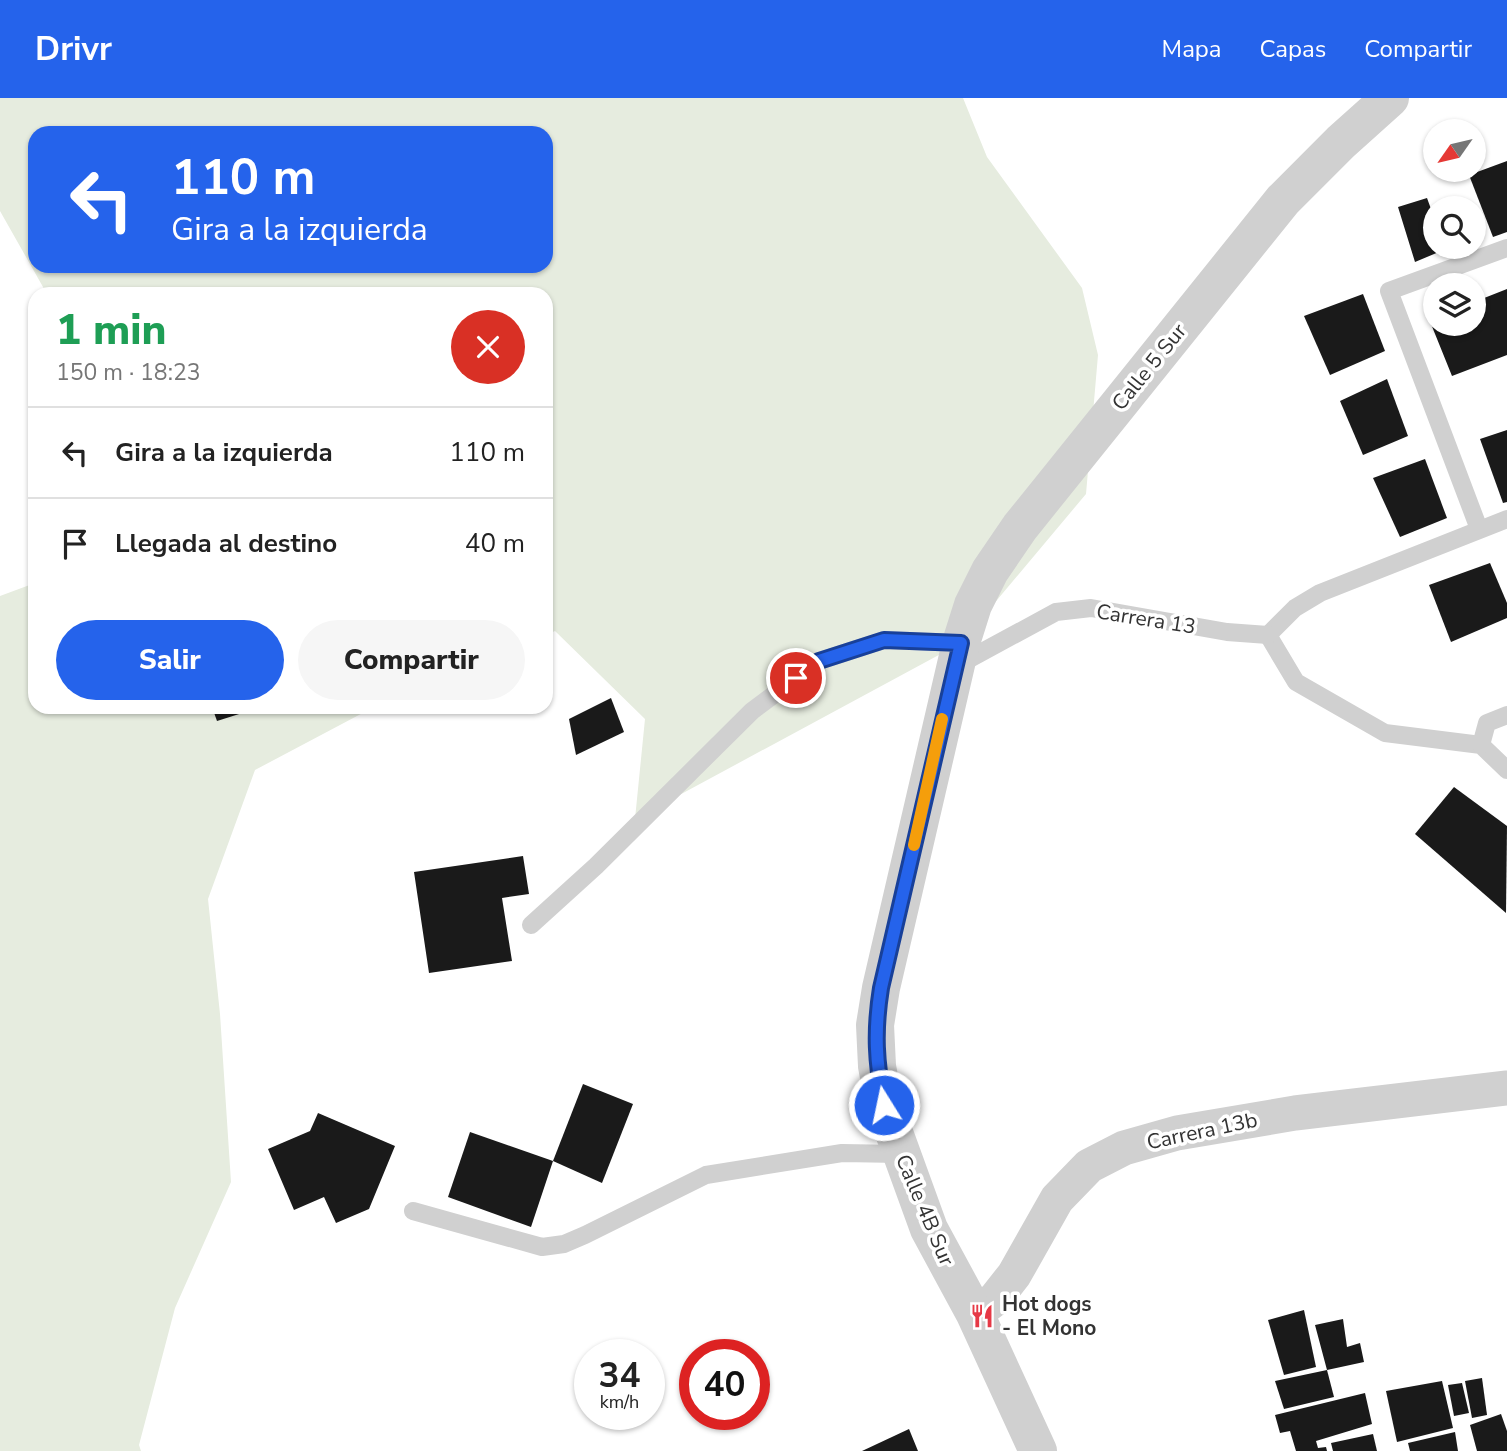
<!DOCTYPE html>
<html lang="es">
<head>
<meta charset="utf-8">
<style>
	:root { --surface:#fff; --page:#f6f6f6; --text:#222; --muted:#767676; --line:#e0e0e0; --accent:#2563eb }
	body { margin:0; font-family:"Nunito Sans",sans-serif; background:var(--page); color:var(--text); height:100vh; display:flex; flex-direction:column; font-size:26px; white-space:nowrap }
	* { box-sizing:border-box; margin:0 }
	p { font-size:23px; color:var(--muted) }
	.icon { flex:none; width:38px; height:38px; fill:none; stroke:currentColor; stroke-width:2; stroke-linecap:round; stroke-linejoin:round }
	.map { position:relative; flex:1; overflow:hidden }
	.sheet { position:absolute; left:28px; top:189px; width:525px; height:427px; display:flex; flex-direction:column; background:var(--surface); border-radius:21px; box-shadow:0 2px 5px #0004 }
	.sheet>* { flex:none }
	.hud { position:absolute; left:28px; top:28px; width:525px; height:147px; border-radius:21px; box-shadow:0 2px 5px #0004; background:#2563eb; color:#fff; overflow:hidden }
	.needle { width:46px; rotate:236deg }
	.controls { position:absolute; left:1423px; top:21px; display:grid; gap:14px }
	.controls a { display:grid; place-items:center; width:63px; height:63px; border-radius:50%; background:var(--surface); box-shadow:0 2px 5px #0004; font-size:35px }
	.speed { position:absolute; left:574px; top:1241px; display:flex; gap:14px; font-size:35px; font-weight:700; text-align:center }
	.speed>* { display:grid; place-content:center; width:91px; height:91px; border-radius:50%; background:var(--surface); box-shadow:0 2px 5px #0004; line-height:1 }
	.speed small { font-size:18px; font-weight:400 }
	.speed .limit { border:10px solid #d22; background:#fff; color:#111 }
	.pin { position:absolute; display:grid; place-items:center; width:60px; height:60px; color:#fff; margin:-30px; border:4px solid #fff; border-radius:50%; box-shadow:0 2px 7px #0007 }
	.me { position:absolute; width:77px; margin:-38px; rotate:350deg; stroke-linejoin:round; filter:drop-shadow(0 0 5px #0008) }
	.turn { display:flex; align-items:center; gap:24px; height:147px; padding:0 28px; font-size:32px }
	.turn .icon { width:91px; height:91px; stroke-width:2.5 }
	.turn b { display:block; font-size:49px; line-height:60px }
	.round { display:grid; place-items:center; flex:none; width:74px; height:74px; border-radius:37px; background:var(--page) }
	.overview { display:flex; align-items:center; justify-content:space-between; height:119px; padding:0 28px }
	h1 { font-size:42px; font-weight:800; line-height:52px; color:#1e9e55 }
	.primary-button { display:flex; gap:14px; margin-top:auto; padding:14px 28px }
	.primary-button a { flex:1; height:80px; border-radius:42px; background:var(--accent); color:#fff; font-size:28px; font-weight:800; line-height:80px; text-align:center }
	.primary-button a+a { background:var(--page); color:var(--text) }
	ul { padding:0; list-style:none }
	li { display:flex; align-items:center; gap:21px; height:91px; padding:0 28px; border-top:2px solid var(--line) }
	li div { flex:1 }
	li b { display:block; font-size:26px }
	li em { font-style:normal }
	header { display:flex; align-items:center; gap:42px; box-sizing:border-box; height:98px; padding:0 35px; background:var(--accent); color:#fff }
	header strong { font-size:33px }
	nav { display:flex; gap:38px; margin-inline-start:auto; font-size:24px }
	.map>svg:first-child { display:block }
	.green { fill:#e6ecdf; fill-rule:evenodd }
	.building { fill:#1a1a1a }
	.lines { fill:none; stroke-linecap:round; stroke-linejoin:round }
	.service { stroke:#d0d0d0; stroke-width:18 }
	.minor { stroke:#d0d0d0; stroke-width:35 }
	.tertiary { stroke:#d0d0d0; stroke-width:38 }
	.route-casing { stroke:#184099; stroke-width:18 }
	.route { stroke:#2563eb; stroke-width:12 }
	.slow { stroke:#f59e0b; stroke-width:12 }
	.labels { text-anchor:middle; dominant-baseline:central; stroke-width:7; stroke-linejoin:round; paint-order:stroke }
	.street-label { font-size:21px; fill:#333; stroke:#fff }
	.poi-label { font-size:21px; font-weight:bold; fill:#333; stroke:#fff; text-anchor:start }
</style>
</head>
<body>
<header>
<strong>Drivr</strong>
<nav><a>Mapa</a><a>Capas</a><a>Compartir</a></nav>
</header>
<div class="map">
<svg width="1507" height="1353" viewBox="0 0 1507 1353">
	<rect width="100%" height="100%" fill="#fff"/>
	<g class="green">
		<path d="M 0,0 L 963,0 L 987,59 L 1082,190 L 1098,257 L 1086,396 L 961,545 L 635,721 L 645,621 L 555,533 L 546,537 L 546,196 L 47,196 L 0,113 ZM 35,35 L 546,35 L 546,168 L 35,168 Z"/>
		<path d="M 35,485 L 35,609 L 374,609 L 255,672 L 208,801 L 220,916 L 231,1084 L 175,1210 L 139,1347 L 141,1353 L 0,1353 L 0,498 Z"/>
	</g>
	<g class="building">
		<path d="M 1507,63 L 1507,134 L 1493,139 L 1469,77 Z"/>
		<path d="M 1427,100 L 1435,122 L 1435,149 L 1445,149 L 1446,151 L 1415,164 L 1398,109 Z"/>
		<path d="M 1507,191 L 1507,257 L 1452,278 L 1429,221 L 1435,219 L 1435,226 L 1474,226 L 1474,204 Z"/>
		<path d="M 1363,196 L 1385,253 L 1330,277 L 1304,218 Z"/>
		<path d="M 1387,281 L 1408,338 L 1363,357 L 1340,303 Z"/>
		<path d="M 1507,332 L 1507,404 L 1503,405 L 1480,341 Z"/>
		<path d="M 1425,361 L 1447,420 L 1400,439 L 1373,380 Z"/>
		<path d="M 1490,465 L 1507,505 L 1507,520 L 1451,544 L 1429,487 Z"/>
		<path d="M 611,600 L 624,634 L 576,657 L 569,621 Z"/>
		<path d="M 212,609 L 254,609 L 255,611 L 217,623 Z"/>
		<path d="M 1454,689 L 1507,728 L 1506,815 L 1415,736 Z"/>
		<path d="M 523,758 L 529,796 L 502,800 L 512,863 L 429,875 L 414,774 Z"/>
		<path d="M 583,986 L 633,1006 L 602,1085 L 553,1063 Z"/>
		<path d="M 318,1015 L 395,1048 L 369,1111 L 336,1125 L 324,1099 L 294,1112 L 268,1051 L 310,1033 Z"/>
		<path d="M 470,1034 L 553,1063 L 531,1129 L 448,1099 Z"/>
		<path d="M 1304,1212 L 1316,1269 L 1284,1277 L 1268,1222 Z"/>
		<path d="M 1343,1221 L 1347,1249 L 1360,1245 L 1364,1264 L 1327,1272 L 1315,1227 Z"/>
		<path d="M 1327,1272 L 1334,1299 L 1284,1311 L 1275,1283 Z"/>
		<path d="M 1482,1280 L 1487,1317 L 1472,1320 L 1465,1283 Z"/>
		<path d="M 1442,1283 L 1453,1330 L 1397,1344 L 1386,1293 Z"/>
		<path d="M 1462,1285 L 1469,1315 L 1454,1318 L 1448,1287 Z"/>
		<path d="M 1365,1295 L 1372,1326 L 1316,1343 L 1318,1350 L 1326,1349 L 1327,1353 L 1296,1353 L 1290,1333 L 1280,1335 L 1275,1317 Z"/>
		<path d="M 1501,1316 L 1507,1333 L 1507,1353 L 1477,1353 L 1470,1327 Z"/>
		<path d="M 909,1331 L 918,1353 L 862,1353 Z"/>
		<path d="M 1455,1334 L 1458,1353 L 1410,1353 L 1408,1345 Z"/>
		<path d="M 1373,1336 L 1377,1353 L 1333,1353 L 1331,1345 Z"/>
	</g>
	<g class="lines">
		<g class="service">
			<path d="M 1479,431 L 1389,193 L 1507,150"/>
			<path d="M 1268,537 L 1296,584 L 1385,635 L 1481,647 L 1507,672"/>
			<path d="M 1268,537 L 1295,510 L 1320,495 L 1507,421"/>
			<path d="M 960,566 L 1056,514 L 1091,510 L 1227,534 L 1268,537"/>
			<path d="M 1481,647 L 1487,625 L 1507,617"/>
			<path d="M 531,827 L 596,768 L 752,613 L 819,563 L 884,542 L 961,545"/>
			<path d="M 413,1113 L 542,1149 L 564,1146 L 585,1137 L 706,1077 L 842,1055 L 900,1056"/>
		</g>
		<path class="minor" d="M 975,1216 L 995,1201 L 1014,1177 L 1057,1101 L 1089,1068 L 1124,1050 L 1177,1035 L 1295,1015 L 1507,990"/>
		<path class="tertiary" d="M 1038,1353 L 975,1216 L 929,1131 L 884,1007 L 877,968 L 875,927 L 881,890 L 961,545 L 973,507 L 990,473 L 1020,429 L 1283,102 L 1341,44 L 1390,0"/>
	</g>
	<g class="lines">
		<g class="route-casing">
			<path id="route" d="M 796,580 L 819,563 L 884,542 L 961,545 L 881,890 C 874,934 876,964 884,1007"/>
		</g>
		<use href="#route" class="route"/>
		<path class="slow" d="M 914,747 L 942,621"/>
	</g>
	<defs>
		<g id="restaurant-bare" transform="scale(1.89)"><path d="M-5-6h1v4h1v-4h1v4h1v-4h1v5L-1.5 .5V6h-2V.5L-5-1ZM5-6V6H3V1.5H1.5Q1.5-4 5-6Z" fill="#e63946" stroke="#fff" stroke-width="2.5" paint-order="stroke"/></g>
	</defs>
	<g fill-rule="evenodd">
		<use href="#restaurant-bare" x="982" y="1218"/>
	</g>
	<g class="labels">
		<g class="street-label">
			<text transform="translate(1149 269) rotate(-51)">Calle 5 Sur</text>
			<text transform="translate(1146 521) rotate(9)">Carrera 13</text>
			<text transform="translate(1202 1033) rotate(-12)">Carrera 13b</text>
			<text transform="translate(925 1112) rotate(67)">Calle 4B Sur</text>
		</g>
		<g class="poi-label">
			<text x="1002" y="1206">Hot dogs<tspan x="1002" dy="24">- El Mono</tspan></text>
		</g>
	</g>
</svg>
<div class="controls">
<a><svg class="needle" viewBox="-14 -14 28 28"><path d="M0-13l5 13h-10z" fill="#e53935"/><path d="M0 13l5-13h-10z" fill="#767676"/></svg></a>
<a><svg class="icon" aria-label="search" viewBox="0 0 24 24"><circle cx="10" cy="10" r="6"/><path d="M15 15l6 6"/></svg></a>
<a><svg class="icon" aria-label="layers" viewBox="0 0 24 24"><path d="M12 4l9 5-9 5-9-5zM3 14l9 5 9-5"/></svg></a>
</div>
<div class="speed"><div>34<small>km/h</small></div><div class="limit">40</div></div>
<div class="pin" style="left:796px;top:580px;background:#d93025"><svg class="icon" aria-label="arrive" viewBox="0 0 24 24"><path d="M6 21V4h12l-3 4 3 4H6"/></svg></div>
<svg class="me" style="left:884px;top:1007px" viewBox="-20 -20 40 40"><circle r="17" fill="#2563eb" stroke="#fff" stroke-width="3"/><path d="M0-11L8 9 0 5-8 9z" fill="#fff"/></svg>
<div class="hud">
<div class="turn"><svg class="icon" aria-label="left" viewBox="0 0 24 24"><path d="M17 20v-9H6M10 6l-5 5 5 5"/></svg><div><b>110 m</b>Gira a la izquierda</div></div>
</div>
<section class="sheet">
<div class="overview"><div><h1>1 min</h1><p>150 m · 18:23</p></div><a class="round" style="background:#d93025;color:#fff"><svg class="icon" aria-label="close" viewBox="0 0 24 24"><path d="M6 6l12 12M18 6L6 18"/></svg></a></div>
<ul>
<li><svg class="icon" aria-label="left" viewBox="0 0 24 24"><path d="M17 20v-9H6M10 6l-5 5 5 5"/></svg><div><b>Gira a la izquierda</b></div><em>110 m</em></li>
<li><svg class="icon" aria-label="arrive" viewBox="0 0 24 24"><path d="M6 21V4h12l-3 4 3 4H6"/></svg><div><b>Llegada al destino</b></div><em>40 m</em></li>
</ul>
<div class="primary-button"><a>Salir</a><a>Compartir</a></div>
</section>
</div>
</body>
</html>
